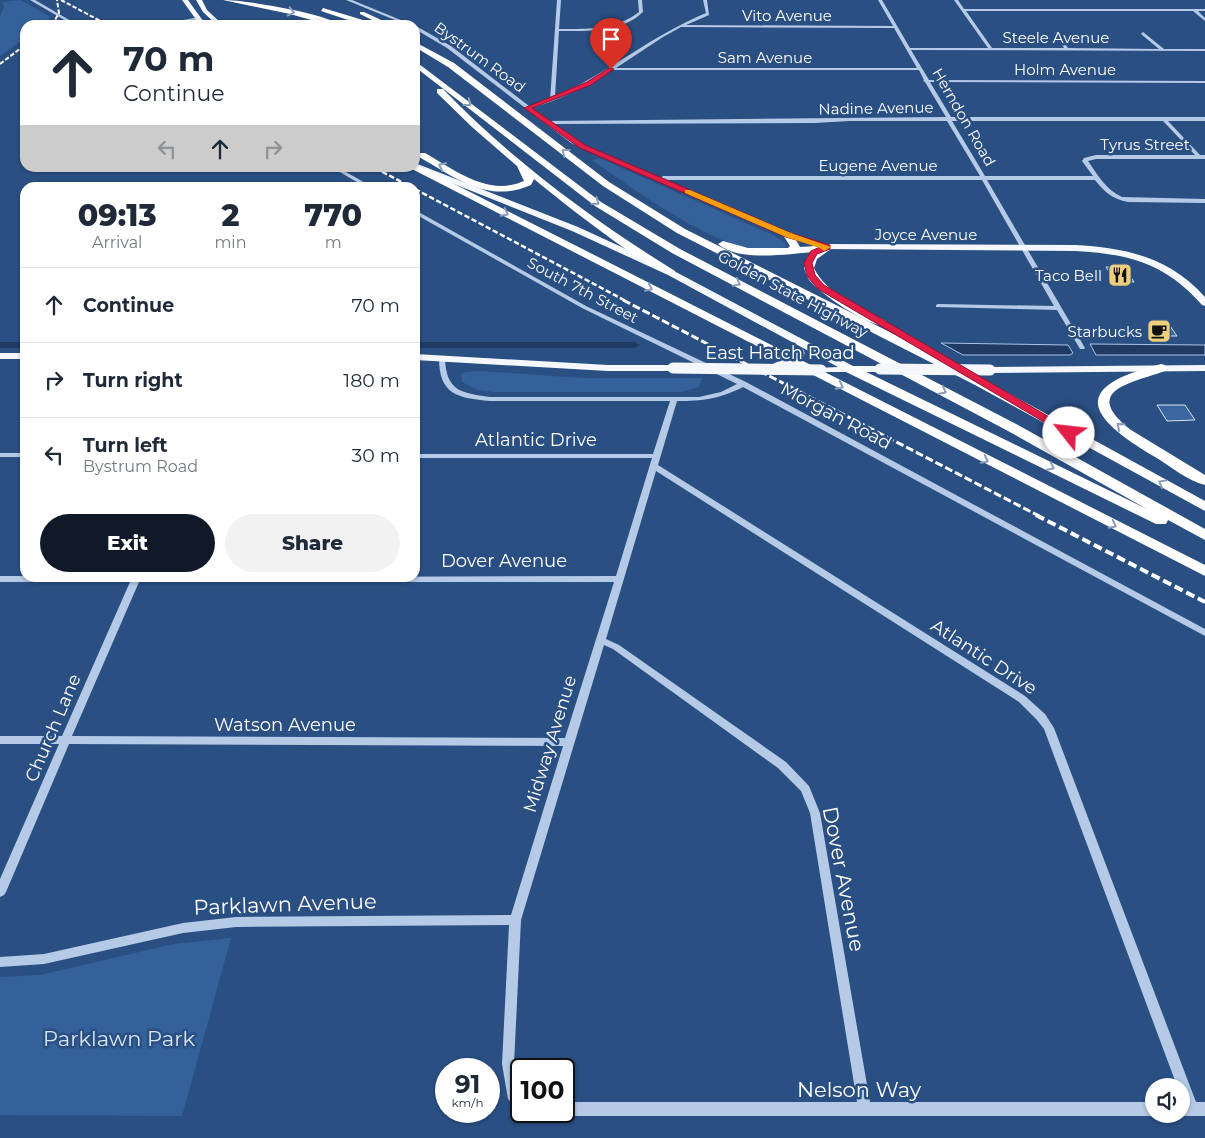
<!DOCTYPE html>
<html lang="en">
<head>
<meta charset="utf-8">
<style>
	:root { --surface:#fff; --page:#f2f2f3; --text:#1f2937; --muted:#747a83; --line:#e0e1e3; --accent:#111827 }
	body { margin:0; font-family:Montserrat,sans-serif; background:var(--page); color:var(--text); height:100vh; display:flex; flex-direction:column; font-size:19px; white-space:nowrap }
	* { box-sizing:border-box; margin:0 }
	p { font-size:16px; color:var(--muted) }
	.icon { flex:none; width:28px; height:28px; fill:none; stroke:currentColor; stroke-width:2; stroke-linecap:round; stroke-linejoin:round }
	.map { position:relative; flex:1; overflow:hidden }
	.side { position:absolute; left:20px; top:182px; width:400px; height:400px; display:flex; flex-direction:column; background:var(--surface); border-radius:15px; box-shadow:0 1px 4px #0004 }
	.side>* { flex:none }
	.top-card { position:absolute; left:20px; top:20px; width:400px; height:152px; border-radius:15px; box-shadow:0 1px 4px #0004; background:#fff; color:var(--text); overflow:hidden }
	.tools { position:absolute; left:1145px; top:1078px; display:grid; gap:10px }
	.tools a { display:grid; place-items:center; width:45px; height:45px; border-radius:50%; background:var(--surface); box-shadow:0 1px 4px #0004; font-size:25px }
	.speed { position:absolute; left:435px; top:1058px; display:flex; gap:10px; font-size:25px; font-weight:700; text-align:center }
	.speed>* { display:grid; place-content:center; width:65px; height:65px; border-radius:50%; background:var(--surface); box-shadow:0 1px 4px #0004; line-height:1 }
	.speed small { font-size:12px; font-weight:400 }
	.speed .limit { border:2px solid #111; border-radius:8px; background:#fff; color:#111 }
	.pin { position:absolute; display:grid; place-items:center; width:42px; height:42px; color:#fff; margin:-51px -21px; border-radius:50% 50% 50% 0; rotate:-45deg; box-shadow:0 0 5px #0007 }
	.pin .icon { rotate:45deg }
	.me { position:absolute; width:55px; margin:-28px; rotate:299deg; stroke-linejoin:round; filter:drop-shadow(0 0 4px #0008) }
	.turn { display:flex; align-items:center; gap:18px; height:105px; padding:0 20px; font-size:22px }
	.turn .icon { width:65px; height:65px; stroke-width:2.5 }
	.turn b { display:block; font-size:35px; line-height:42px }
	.lanes { display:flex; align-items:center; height:48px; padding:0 20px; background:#0003; justify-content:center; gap:25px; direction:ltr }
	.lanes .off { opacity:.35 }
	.eta { display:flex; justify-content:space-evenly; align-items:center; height:85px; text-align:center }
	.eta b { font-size:30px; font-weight:800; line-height:35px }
	.action { display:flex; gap:10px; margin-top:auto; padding:10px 20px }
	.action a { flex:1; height:58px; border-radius:30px; background:var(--accent); color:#fff; font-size:20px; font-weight:800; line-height:58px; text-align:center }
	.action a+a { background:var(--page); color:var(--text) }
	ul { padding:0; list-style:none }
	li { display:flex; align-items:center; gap:15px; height:75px; padding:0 20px; border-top:1px solid var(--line) }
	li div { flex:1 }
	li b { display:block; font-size:19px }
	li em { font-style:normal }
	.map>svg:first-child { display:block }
	.green { fill:#35619a }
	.water { fill:#1e3b64; stroke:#a9c4e6 }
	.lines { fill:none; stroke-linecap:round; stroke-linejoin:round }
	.canal { fill:#1e3b64; fill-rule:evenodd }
	.building { fill:#3b669f; stroke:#d7e4f5 }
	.minor { fill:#b4cae6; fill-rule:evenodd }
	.major { fill:#f4f8fd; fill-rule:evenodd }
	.highway { fill:#fff; fill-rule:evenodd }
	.rail-far3 { stroke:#fff; stroke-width:2; stroke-dasharray:4.5 2; stroke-linecap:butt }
	.rail-far2 { stroke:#fff; stroke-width:2.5; stroke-dasharray:5.5 2.5; stroke-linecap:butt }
	.rail-far1 { stroke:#fff; stroke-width:3; stroke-dasharray:8 3; stroke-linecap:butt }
	.rail { stroke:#fff; stroke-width:4; stroke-dasharray:9 4; stroke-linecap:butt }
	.major-bridge { stroke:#f4f8fd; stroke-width:11 }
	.oneway { stroke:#8a9ebb }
	.route { fill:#e11d48; stroke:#92132f }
	.slow { fill:#f59e0b }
	.labels { text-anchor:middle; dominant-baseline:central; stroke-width:5; stroke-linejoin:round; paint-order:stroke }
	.far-street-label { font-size:15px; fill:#fff; stroke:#2a4f83 }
	.far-poi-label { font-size:15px; fill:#fff; stroke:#2a4f83; text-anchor:end }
	.street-label { font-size:18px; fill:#fff; stroke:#2a4f83 }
	.near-street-label { font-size:21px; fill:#fff; stroke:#2a4f83 }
	.near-park-label { font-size:21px; fill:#d7e4f5; stroke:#2a4f83 }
</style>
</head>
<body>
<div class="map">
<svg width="1205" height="1138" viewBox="0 0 1205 1138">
	<rect width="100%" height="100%" fill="#2a4f83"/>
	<g class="green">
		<path d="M 21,0 L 50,17 C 44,27 36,25 25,25 L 25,38 L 0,56 L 0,17 L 4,7 L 2,2 Z"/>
		<path d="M 599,158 L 773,235 L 785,242 L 786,247 C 740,270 630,186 592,160 Z"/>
		<path d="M 480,371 L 583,378 L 702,378 L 699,387 L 682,392 L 494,392 L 478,390 L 462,382 L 461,375 L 465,372 Z"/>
		<path d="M 231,938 L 182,1116 L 0,1115 L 0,977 L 40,975 L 174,944 Z"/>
	</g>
	<g class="water">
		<path d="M 941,343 L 1068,345 L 1073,353 L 1070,355 L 963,355 Z"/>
		<path d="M 1090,344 L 1205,345 L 1205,355 L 1096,355 Z"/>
	</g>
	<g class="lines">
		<g class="canal">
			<rect x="0" y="342" width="25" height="6"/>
			<path d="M 415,342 L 635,342 L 640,345 L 635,348 L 415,348 Z"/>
		</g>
	</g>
	<g class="building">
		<path d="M 1106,267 L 1124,267 L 1134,282 L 1116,282 Z"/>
		<path d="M 1170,326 L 1177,336 L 1157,336 L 1148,327 Z"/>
		<path d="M 1157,405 L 1185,405 L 1195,420 L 1167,421 Z"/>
	</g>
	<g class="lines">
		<g class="minor">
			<path d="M 30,0 L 35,0 L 78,25 L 73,25 Z"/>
			<path d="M 346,0 L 352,0 L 413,25 L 407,25 Z"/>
			<path d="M 557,0 L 561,0 L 559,29 C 587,29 616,30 639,12 L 638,0 L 642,0 L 643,12 C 621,33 588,31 559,31 L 555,97 C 608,73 651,36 706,13 L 703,0 L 707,0 L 709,15 L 686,25 L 893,26 L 878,0 L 882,0 L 910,48 L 988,48 L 954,0 L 958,0 L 964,9 L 1205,9 L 1205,11 L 1198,11 L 1205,18 L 1205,21 L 1193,11 L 966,11 L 992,48 L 1064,48 L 1054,33 L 1056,32 L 1068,48 L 1159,49 L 1141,34 L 1143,32 L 1164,49 L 1205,49 L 1205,51 L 911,50 L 929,80 L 1205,81 L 1205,83 L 930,82 L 951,117 L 1205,117 L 1205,121 L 1168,121 L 1200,155 L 1205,155 L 1205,159 L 1096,159 L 1088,161 C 1098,175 1105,189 1122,197 L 1205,199 L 1205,203 L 1128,202 C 1113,199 1104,192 1095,180 L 987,180 L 1085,348 L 1084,349 L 1080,349 L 1057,310 L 936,307 L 936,305 L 938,304 L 1054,306 L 982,180 L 665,180 L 790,234 L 830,247 L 825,248 L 786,236 L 571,143 L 447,48 L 415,29 L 415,26 L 416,26 L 451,46 L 529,106 L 550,100 ZM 681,27 L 894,28 L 917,68 L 616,68 L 663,37 ZM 611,70 L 919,70 L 924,80 L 923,81 L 925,82 L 946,117 L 549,121 L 532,108 C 561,99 586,87 611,70 ZM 849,121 L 947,121 L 980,176 L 663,176 L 660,178 L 575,141 L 553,124 L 815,123 ZM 952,121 L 1163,121 L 1195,155 L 1096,155 L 1084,158 L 1082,161 L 1093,176 L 985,176 Z"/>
			<path d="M 194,18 L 208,21 L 213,25 L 194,21 L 157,25 Z"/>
			<path d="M 333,168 L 339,168 L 374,188 L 367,188 Z"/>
			<path d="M 415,210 L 586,306 L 746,382 L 1205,629 L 1205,636 L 743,387 C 719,399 703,401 677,401 L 658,465 L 1025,696 L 1045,714 L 1054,728 L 1196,1102 L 1205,1102 L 1205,1116 L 1181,1116 L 1177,1114 L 1181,1114 L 1181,1102 L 1183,1102 L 1181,1098 L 1181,1086 L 1177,1086 L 1044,729 L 1037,720 L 1019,702 L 656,471 L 606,639 L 619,645 L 786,762 L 809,786 L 820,813 L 870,1102 L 1154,1102 L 1154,1114 L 1158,1114 L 1154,1116 L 564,1116 L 559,1114 L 558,1111 L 564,1111 L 564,1102 L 857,1102 L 810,813 L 801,791 L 778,768 L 613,649 L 604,645 L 521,920 L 514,1064 L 519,1091 L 521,1093 L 521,1109 L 516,1108 L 508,1099 L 502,1064 L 509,925 L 236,927 L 183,933 L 44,964 L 0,967 L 0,957 L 44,954 L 183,923 L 236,917 L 511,915 L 563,746 L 69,744 L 6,892 L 4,895 L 0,897 L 0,879 L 59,744 L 0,744 L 0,736 L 62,736 L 130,582 L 0,582 L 0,576 L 25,576 L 25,578 L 616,576 L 652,458 L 415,458 L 415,454 L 653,454 L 670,401 L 490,401 C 458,398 439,395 439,358 L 442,356 L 445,358 C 446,391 461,393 490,397 L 699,397 L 721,392 L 737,384 L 582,308 L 415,214 ZM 139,582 L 614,582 L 565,738 L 72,736 Z"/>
			<rect x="0" y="453" width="25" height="4"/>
		</g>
		<g class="major">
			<path d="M 182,0 L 188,0 L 206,25 L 200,25 Z"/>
			<path d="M 196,0 L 202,0 L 207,10 L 223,25 L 217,25 L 203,12 Z"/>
			<path d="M 415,163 L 578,227 L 674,271 L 853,366 L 880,366 L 885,369 L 880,372 L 817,372 L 817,368 L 838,367 L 668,275 L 572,231 L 414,168 Z"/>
			<path d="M 827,244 L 1075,245 C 1127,248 1169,257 1205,297 L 1205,306 L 1202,305 C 1165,263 1129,254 1075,251 L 824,249 L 824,245 Z"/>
			<rect x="0" y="353" width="25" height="6"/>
			<path d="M 415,354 L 608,365 L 673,365 L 678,368 L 673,371 L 608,371 L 415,360 Z"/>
			<path d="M 1205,365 L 1205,371 L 990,373 L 985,370 L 990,367 Z"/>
		</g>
		<g class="highway">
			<path d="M 223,0 C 246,0 323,13 341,25 L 329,25 L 290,14 Z"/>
			<path d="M 323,8 L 373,23 L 374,25 L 363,25 L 321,11 Z"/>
			<path d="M 360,12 L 364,12 L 392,25 L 382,25 L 360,14 Z"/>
			<path d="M 415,42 L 454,63 L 609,182 L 685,229 L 983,379 L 1205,501 L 1205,511 L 975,385 L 677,233 L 603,186 L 448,67 L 415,47 Z"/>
			<path d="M 415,61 L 601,202 L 680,249 L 1018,425 L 1205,529 L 1205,540 L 1168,520 L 1166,524 L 1156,524 L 846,372 L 844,369 L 846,366 L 854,366 L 1147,509 L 1008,431 L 672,253 L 595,206 L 415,67 Z"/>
			<path d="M 437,89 L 443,89 C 509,158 594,221 675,271 L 675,275 C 658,279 552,194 534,179 L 531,185 C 488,204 456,178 419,157 L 419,153 L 425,153 C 455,170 488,197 524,181 L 517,166 L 472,127 L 437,93 Z"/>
			<path d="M 415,164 L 1205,565 L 1205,576 L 412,169 L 411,168 L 415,168 Z"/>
			<path d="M 788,232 L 792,233 L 800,247 L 831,245 L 831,249 L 817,259 L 814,268 C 827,295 861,307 886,321 L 886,325 C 871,329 821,294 811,282 C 807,278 806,273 804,268 L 807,257 L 813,252 C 788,254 737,262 718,244 L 723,241 L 748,248 L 788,248 L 790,246 L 783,235 Z"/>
			<path d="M 1161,364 L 1165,365 L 1167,368 L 1165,371 C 1132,383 1080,390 1131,430 L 1205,475 L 1205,485 C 1188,481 1170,466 1155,457 C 1086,416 1070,387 1161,364 Z"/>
		</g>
		<g class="rail-far3">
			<path d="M 61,0 L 108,25"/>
			<path d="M 52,25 L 59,13 L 57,0"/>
			<path d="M 0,64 L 25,45"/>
		</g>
		<g class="rail-far2">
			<path d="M 375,168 L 413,188"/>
			<path d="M 415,189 L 626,301"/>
		</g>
		<path class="rail-far1" d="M 623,300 L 1039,516"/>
		<path class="rail" d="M 1036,515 L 1205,602"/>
		<g class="major-bridge">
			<path d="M 673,368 L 821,370"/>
			<path d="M 777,368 L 790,363 L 799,353"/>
			<path d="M 880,369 L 990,370"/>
		</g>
	</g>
	<defs><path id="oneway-chevron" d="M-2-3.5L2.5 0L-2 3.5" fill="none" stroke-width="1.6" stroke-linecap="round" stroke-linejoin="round" transform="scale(1.25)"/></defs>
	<g class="oneway">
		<use href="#oneway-chevron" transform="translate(291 12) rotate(13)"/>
		<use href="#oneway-chevron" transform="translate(468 103) rotate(37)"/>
		<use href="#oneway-chevron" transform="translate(565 152) rotate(-143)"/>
		<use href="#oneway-chevron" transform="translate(442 166) rotate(-153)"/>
		<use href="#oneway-chevron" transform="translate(596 202) rotate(36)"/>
		<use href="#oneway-chevron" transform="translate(505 213) rotate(27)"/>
		<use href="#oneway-chevron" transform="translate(737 283) rotate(28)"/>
		<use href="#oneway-chevron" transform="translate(649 288) rotate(27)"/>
		<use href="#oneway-chevron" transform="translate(840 386) rotate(27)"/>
		<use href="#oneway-chevron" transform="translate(943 391) rotate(28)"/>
		<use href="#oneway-chevron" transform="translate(1120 426) rotate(-141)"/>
		<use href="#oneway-chevron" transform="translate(985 460) rotate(27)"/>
		<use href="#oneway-chevron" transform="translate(1051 467) rotate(26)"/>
		<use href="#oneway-chevron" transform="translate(1162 483) rotate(-151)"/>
		<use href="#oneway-chevron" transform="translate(1113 525) rotate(27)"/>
	</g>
	<path class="route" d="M 609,68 L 614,69 L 591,85 L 532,108 L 585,145 L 791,233 L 830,245 L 830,249 L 817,254 L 812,263 L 815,275 L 824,285 L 1073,431 L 1073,435 L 1066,435 L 818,289 L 807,276 L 804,263 L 811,251 L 820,247 L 786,237 L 580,148 L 524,108 L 587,82 Z"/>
	<path class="slow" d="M 685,190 L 690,190 L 791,233 L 831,247 L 824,251 L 820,248 L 786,237 L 685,193 Z"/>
	<defs>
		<g id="restaurant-square" transform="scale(1.25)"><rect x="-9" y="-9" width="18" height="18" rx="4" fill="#ecce7b" stroke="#2a4f83"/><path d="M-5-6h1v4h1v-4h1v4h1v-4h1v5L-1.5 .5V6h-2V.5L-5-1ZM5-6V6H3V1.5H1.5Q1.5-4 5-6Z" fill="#111"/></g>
		<g id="cafe-square" transform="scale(1.25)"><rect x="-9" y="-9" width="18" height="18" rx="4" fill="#ecce7b" stroke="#2a4f83"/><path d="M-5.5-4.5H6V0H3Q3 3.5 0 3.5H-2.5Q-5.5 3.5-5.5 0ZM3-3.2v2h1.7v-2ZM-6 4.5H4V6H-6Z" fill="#111"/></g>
	</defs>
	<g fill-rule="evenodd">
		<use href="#restaurant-square" x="1120" y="275"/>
		<use href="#cafe-square" x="1159" y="331"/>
	</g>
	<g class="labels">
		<g class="far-street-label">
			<text x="787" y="15">Vito Avenue</text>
			<text x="1056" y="37">Steele Avenue</text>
			<text transform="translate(480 57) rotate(36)">Bystrum Road</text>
			<text x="765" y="57">Sam Avenue</text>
			<text x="1065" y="69">Holm Avenue</text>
			<text transform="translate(876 108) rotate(-1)">Nadine Avenue</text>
			<text transform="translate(964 117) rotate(60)">Herndon Road</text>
			<text x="1145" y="144">Tyrus Street</text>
			<text x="878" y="165">Eugene Avenue</text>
			<text x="926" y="234">Joyce Avenue</text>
			<text transform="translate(583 290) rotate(28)">South 7th Street</text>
			<text transform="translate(793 294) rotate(28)">Golden State Highway</text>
		</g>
		<g class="far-poi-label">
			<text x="1102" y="275">Taco Bell</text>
			<text x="1142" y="331">Starbucks</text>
		</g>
		<g class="street-label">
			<text x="780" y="353">East Hatch Road</text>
			<text transform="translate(836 416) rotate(28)">Morgan Road</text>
			<text x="536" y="440">Atlantic Drive</text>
			<text x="504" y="561">Dover Avenue</text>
			<text transform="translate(984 657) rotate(33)">Atlantic Drive</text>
			<text x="285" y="725">Watson Avenue</text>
			<text transform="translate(53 728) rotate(-67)">Church Lane</text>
			<text transform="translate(550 744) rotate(-73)">Midway Avenue</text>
		</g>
		<g class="near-street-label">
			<text transform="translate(844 879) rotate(79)">Dover Avenue</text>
			<text transform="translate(285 904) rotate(-2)">Parklawn Avenue</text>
			<text x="859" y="1089">Nelson Way</text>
		</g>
		<g class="near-park-label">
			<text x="119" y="1038">Parklawn Park</text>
		</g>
	</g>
</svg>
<div class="tools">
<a><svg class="icon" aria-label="sound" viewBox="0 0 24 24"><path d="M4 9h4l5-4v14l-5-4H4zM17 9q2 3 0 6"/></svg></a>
</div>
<div class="speed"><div>91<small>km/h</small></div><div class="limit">100</div></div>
<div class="pin" style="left:611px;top:69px;background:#d93025"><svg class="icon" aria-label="arrive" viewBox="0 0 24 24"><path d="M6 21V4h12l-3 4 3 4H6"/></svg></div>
<svg class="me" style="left:1069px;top:433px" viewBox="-20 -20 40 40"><circle r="19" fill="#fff"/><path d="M0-13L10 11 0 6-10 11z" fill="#e11d48"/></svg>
<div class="top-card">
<div class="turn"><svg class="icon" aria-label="ahead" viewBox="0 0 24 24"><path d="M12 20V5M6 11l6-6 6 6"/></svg><div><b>70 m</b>Continue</div></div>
<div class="lanes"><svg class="icon off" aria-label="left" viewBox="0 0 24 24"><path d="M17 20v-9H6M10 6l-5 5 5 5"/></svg><svg class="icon" aria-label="ahead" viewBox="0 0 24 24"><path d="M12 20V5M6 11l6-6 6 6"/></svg><svg class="icon off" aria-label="right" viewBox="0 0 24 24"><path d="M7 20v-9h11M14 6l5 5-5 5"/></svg></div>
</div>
<section class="side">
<div class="eta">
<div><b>09:13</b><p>Arrival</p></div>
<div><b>2</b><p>min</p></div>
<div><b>770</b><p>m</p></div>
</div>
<ul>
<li><svg class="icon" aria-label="ahead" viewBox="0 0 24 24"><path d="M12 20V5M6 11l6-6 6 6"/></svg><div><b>Continue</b></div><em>70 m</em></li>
<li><svg class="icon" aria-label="right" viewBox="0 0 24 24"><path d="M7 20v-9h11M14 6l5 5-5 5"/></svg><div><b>Turn right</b></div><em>180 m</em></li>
<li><svg class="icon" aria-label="left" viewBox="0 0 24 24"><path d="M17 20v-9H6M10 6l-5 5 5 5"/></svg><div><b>Turn left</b><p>Bystrum Road</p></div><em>30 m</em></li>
</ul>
<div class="action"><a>Exit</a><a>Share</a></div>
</section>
</div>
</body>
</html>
